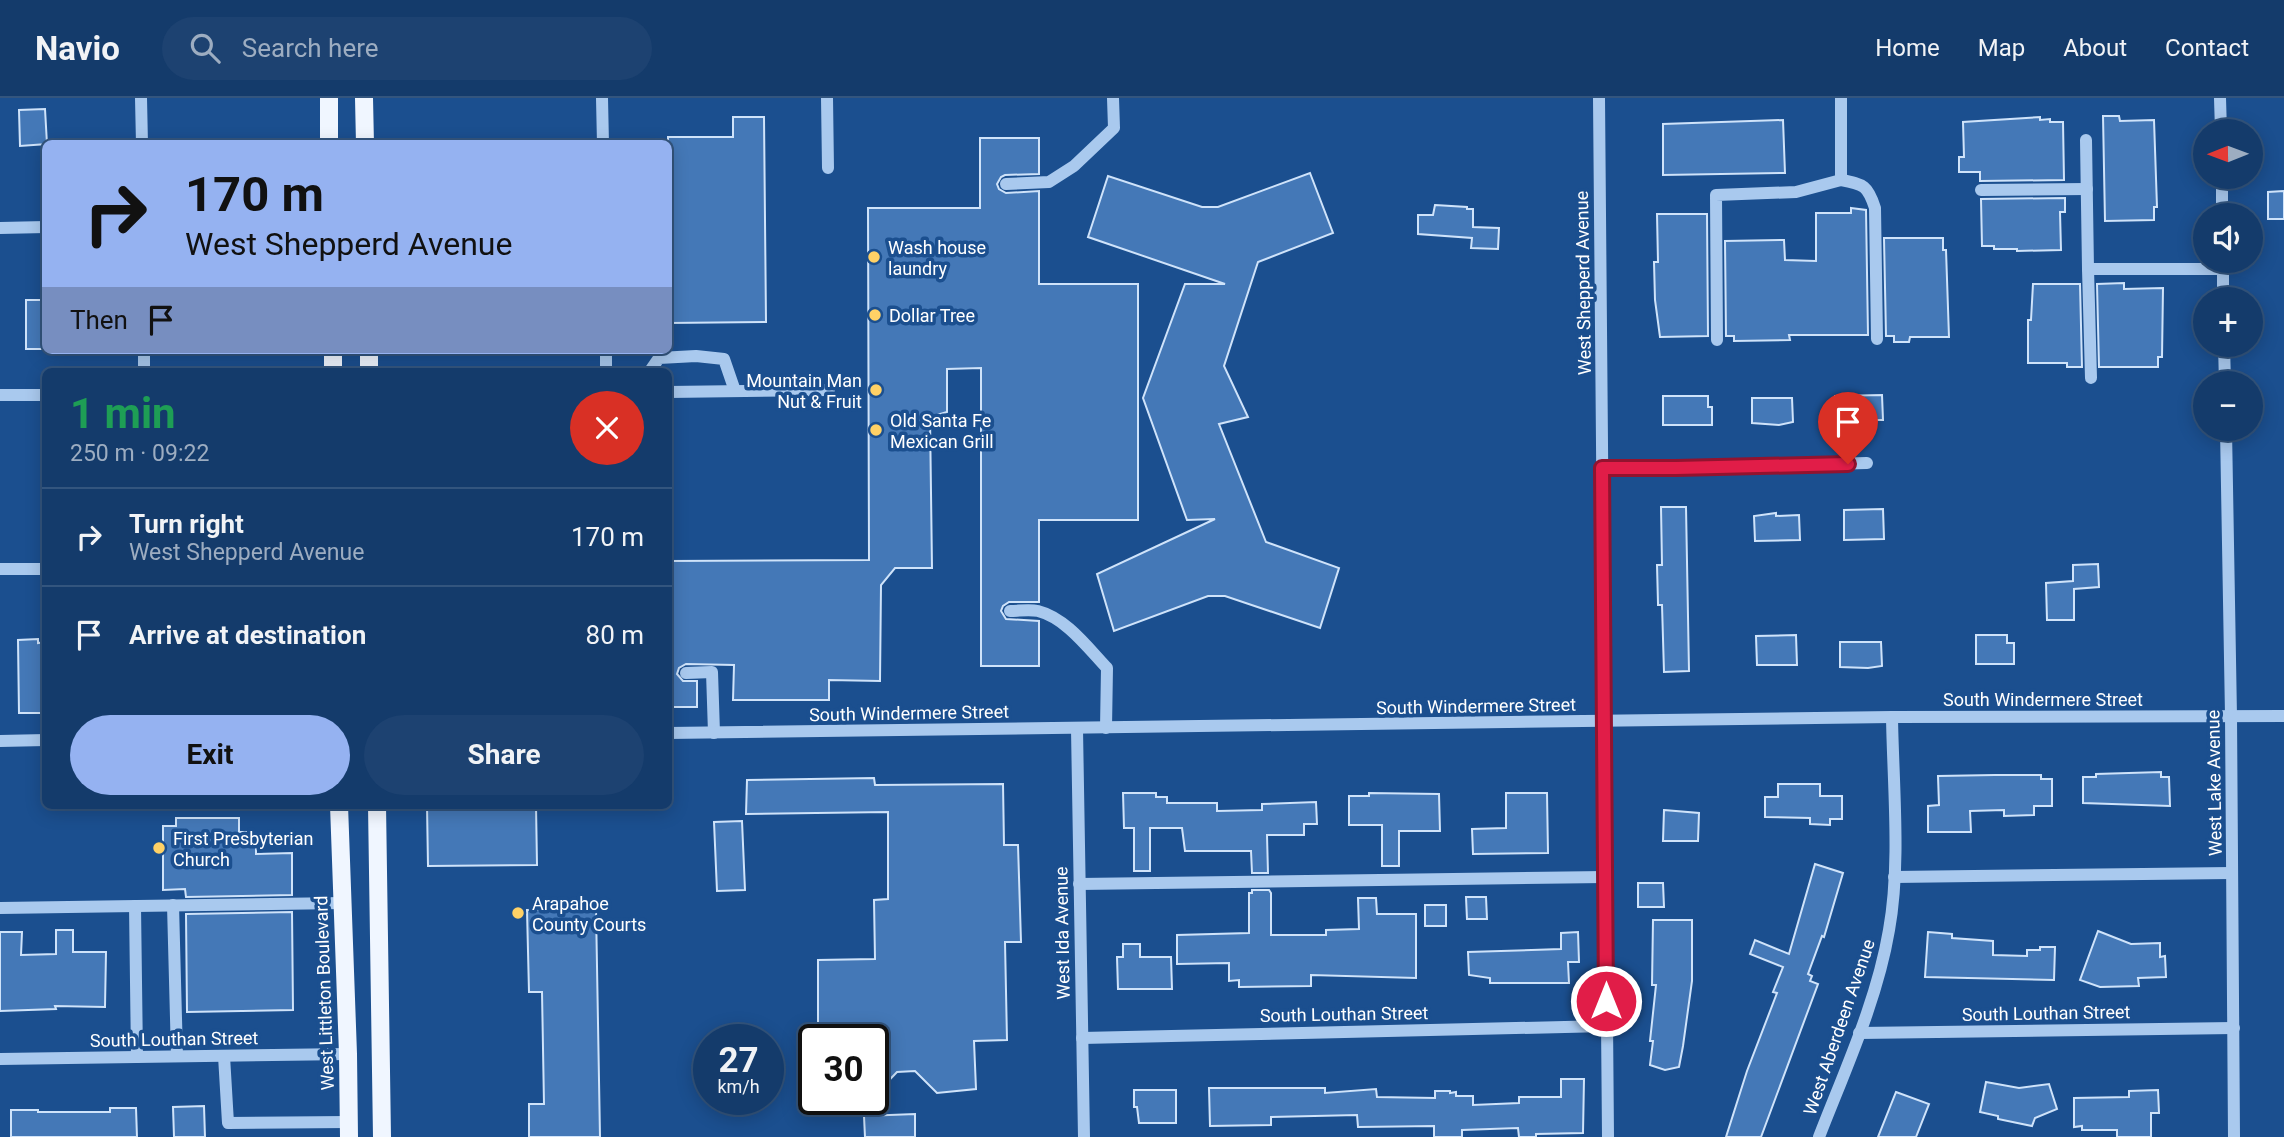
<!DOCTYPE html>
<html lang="en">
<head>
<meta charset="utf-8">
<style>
	:root { --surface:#143b6b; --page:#1d4271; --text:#f1f3f6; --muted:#9dadc1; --line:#33557e; --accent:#95b2f1 }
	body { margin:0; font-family:Roboto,sans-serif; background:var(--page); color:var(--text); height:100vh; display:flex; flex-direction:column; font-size:26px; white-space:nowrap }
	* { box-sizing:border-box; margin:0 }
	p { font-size:23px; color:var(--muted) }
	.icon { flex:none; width:38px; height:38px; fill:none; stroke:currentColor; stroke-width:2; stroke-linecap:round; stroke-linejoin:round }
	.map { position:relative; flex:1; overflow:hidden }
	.sheet { position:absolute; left:42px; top:270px; width:630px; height:441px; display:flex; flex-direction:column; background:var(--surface); border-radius:10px; box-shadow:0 4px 18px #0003,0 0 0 2px var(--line) }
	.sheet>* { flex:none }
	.guide { position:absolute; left:42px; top:42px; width:630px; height:214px; border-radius:10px; box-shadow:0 4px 18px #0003,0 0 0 2px var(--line); background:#95b2f1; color:#111; overflow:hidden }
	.needle { width:46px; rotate:269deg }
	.controls { position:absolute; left:2193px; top:21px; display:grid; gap:14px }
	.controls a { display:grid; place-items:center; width:70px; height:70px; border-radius:50%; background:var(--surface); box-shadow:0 4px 18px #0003,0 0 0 2px var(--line); font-size:35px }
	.speed { position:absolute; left:693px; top:926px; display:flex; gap:14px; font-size:35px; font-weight:700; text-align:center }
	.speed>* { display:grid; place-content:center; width:91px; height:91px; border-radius:50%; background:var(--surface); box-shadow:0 4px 18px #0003,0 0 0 2px var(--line); line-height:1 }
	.speed small { font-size:18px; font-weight:400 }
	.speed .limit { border:4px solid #111; border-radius:10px; background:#fff; color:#111 }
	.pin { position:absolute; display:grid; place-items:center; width:60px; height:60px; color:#fff; margin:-72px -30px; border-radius:50% 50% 50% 0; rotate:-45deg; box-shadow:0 0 7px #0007 }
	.pin .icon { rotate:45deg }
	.me { position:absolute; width:77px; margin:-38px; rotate:0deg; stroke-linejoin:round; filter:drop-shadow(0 0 5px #0008) }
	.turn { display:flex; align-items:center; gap:24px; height:147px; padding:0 28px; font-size:32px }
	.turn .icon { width:91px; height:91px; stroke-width:2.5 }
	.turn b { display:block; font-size:49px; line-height:60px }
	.then { display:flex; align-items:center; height:66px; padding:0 28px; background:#0003; gap:14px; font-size:26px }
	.round { display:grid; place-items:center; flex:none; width:74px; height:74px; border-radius:37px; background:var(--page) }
	.summary { display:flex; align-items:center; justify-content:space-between; height:119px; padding:0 28px }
	h1 { font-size:42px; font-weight:700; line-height:52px; color:#1e9e55 }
	.button { display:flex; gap:14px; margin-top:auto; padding:14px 28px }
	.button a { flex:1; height:80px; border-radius:42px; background:var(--accent); color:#111; font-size:28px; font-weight:700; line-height:80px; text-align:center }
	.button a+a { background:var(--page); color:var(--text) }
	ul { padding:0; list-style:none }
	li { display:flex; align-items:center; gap:21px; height:98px; padding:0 28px; border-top:2px solid var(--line) }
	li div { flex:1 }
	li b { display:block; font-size:26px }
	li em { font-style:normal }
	header { display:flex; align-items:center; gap:42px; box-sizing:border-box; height:98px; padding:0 35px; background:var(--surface); border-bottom:2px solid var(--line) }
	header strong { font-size:33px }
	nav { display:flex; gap:38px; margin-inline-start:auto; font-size:24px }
	.search { width:490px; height:63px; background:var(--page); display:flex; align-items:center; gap:18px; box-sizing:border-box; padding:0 24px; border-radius:38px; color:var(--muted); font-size:26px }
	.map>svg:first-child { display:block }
	.building { fill:#4478b7; stroke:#cfe3fa; stroke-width:2 }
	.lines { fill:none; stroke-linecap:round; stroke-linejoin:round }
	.minor { stroke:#a9c9ee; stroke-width:12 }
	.major { stroke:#f0f6ff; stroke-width:18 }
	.route-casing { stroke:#92132f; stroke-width:18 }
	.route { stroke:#e11d48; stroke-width:12 }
	.poi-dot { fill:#ffd166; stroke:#1b4f8f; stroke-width:2.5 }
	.labels { text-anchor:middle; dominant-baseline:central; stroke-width:7; stroke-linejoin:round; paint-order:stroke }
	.poi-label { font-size:18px; fill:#fff; stroke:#1b4f8f; text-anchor:start }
	.street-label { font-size:18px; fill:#fff; stroke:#1b4f8f }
</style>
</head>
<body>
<header>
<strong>Navio</strong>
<div class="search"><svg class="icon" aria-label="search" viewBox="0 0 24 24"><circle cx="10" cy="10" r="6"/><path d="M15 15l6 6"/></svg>Search here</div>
<nav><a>Home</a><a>Map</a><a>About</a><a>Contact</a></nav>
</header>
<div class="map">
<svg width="2284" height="1039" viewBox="0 0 2284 1039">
	<rect width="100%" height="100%" fill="#1b4f8f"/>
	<g class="building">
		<path d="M 45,11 L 47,46 L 20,48 L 19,12 Z"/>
		<path d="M 2103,18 L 2119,18 L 2120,23 L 2154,22 L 2157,109 L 2154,109 L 2154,122 L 2105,123 Z"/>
		<path d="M 733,19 L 764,19 L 766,224 L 668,225 L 668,39 L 733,39 Z"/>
		<path d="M 2040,19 L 2040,22 L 2050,21 L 2050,24 L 2063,24 L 2064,82 L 1980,83 L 1980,74 L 1959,74 L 1959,59 L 1964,59 L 1963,24 Z"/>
		<path d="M 1783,22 L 1785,75 L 1663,77 L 1663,26 Z"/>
		<path d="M 980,40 L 1039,40 L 1039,76 L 1005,77 L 1001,79 L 997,86 L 999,91 L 1006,95 L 1039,93 L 1039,186 L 1138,186 L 1138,422 L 1039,422 L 1039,504 L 1009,504 L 1003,508 L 1001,513 L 1006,521 L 1039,523 L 1039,568 L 981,568 L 981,270 L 947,271 L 947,314 L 930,319 L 932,470 L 895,470 L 881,487 L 880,583 L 829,582 L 829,602 L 733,602 L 734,567 L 686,566 L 679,570 L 677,576 L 683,583 L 697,583 L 697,609 L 668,609 L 668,463 L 869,462 L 868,110 L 980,110 Z"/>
		<path d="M 1310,75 L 1333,135 L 1258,164 L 1224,268 L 1248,319 L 1219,326 L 1266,444 L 1339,470 L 1320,530 L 1225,498 L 1208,498 L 1114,533 L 1097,476 L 1215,421 L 1187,422 L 1143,300 L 1185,186 L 1225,186 L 1088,139 L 1108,78 L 1202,109 L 1218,109 Z"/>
		<path d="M 2284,93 L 2284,121 L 2268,121 L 2268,94 Z"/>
		<path d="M 2065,100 L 2065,114 L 2060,114 L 2061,152 L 2017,153 L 2017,151 L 1994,151 L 1994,148 L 1982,148 L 1981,101 Z"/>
		<path d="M 1435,107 L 1467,109 L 1467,111 L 1473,111 L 1473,129 L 1499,130 L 1498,151 L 1471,150 L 1472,140 L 1418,136 L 1418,117 L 1433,117 Z"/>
		<path d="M 1851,110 L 1866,112 L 1868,237 L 1789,237 L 1790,242 L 1734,243 L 1734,238 L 1726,238 L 1725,143 L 1784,142 L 1785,162 L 1816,163 L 1816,115 L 1851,115 Z"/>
		<path d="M 1657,116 L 1707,116 L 1708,238 L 1660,239 L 1655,202 L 1654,164 L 1658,164 Z"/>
		<path d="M 1884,140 L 1943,140 L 1943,152 L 1946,152 L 1949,239 L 1910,239 L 1909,244 L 1894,244 L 1894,238 L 1886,238 Z"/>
		<path d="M 2124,185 L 2124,191 L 2163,190 L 2162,259 L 2158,259 L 2158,269 L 2099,269 L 2097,186 Z"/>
		<path d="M 2033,186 L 2080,186 L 2082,269 L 2067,269 L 2067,265 L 2028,265 L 2028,222 L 2031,222 Z"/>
		<rect x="26" y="202" width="20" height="49"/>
		<path d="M 1882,297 L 1883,322 L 1836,322 L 1835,298 Z"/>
		<path d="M 1663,298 L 1708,298 L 1708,309 L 1712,309 L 1712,327 L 1663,327 Z"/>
		<path d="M 1752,300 L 1792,300 L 1793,324 L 1779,327 L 1752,325 Z"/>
		<path d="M 1661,409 L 1686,409 L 1689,573 L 1664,574 L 1662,507 L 1658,507 L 1658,505 L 1657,467 L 1662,467 Z"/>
		<path d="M 1883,411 L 1884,441 L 1844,442 L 1844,412 Z"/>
		<path d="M 1776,415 L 1776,418 L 1799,417 L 1800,442 L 1755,443 L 1754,418 Z"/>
		<path d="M 2098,466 L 2099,489 L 2074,491 L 2074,522 L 2047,522 L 2046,485 L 2073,483 L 2073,467 Z"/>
		<path d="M 1796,537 L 1797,567 L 1757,567 L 1756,538 Z"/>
		<path d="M 1976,537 L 2007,537 L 2007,545 L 2014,545 L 2014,566 L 1976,566 Z"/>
		<path d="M 38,541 L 38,545 L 46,544 L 46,615 L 19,615 L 18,542 Z"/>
		<path d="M 1840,544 L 1881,544 L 1882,568 L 1868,570 L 1840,569 Z"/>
		<path d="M 2161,674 L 2161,679 L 2169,679 L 2170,708 L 2083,705 L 2083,679 L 2096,679 L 2096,676 Z"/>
		<path d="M 1995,677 L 2041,677 L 2041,681 L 2052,681 L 2052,708 L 2034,708 L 2034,717 L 2004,718 L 2004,712 L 1970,713 L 1971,734 L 1928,734 L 1928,708 L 1939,707 L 1938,678 Z"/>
		<path d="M 874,680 L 875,687 L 1003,686 L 1004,747 L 1018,747 L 1021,844 L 1005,844 L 1007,942 L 974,943 L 976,991 L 937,995 L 915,973 L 897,974 L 873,999 L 873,942 L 818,942 L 818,862 L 875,861 L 874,802 L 888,801 L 888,714 L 746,716 L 747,682 Z"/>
		<path d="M 1778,686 L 1820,686 L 1820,698 L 1842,698 L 1842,721 L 1830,721 L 1830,727 L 1810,726 L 1810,720 L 1765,719 L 1765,699 L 1778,699 Z"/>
		<path d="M 1123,695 L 1156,695 L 1156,699 L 1167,699 L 1167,705 L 1217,705 L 1217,713 L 1262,712 L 1262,706 L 1316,704 L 1317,726 L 1304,726 L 1304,737 L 1267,737 L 1268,775 L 1252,775 L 1251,753 L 1185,753 L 1182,730 L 1150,730 L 1150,773 L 1134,773 L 1134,730 L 1124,730 Z"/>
		<path d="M 1369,695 L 1439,696 L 1440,733 L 1399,733 L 1399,768 L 1382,768 L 1382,727 L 1349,727 L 1349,698 L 1369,698 Z"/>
		<path d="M 1506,695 L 1547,695 L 1548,755 L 1473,756 L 1472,731 L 1506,730 Z"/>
		<path d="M 427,707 L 536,707 L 537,767 L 428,768 Z"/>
		<path d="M 1664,712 L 1699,715 L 1698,743 L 1663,743 Z"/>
		<path d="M 176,720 L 239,720 L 239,734 L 251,734 L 252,743 L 256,743 L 256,756 L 292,755 L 292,797 L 186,799 L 185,791 L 163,792 L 163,728 L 176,728 Z"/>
		<path d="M 742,723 L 745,792 L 717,793 L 714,724 Z"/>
		<path d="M 1815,766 L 1843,775 L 1824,839 L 1822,838 L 1808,876 L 1812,878 L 1810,883 L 1818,886 L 1761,1039 L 1726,1039 L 1747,973 L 1777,895 L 1773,894 L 1783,869 L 1750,856 L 1755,842 L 1789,856 Z"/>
		<path d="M 1638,785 L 1663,785 L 1664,809 L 1638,809 Z"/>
		<path d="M 1252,792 L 1269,792 L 1271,795 L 1271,837 L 1326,837 L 1326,832 L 1359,831 L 1358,800 L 1376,800 L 1377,816 L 1416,816 L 1416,880 L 1311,877 L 1311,888 L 1239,889 L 1239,882 L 1229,883 L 1229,865 L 1177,866 L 1177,837 L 1249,835 L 1249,795 L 1252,795 Z"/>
		<path d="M 1466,799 L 1486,799 L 1487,821 L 1467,821 Z"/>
		<rect x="1425" y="807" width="21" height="21"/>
		<path d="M 596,811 L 600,1039 L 529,1039 L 529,1006 L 544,1006 L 542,894 L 529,894 L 527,812 Z"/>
		<path d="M 292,814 L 293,912 L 187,914 L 186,816 Z"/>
		<path d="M 1653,822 L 1692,822 L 1692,883 L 1683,948 L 1679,969 L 1665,972 L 1650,967 L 1653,943 L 1650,943 L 1656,887 L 1652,887 Z"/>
		<path d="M 56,832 L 73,832 L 73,854 L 106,854 L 105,909 L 55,908 L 56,911 L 0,913 L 0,834 L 22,834 L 21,857 L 56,856 Z"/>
		<path d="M 2098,833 L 2131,846 L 2160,845 L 2160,859 L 2165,858 L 2166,879 L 2138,880 L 2139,888 L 2100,889 L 2080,882 Z"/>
		<path d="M 1578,834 L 1579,864 L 1568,864 L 1569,885 L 1490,885 L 1490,880 L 1469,877 L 1468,854 L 1561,851 L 1561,835 Z"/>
		<path d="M 1928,834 L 1952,836 L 1952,840 L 1993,843 L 1993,857 L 2027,858 L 2027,852 L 2040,852 L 2040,849 L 2055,849 L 2054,882 L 1925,879 Z"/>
		<path d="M 1123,846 L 1140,846 L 1140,859 L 1171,859 L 1172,891 L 1118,891 L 1117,859 L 1123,859 Z"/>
		<path d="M 1561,981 L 1584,981 L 1583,1035 L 1536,1036 L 1536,1039 L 1519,1039 L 1518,1030 L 1462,1032 L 1462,1039 L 1434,1039 L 1434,1028 L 1358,1029 L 1357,1017 L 1271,1019 L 1271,1027 L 1210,1028 L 1209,990 L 1325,990 L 1325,995 L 1376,991 L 1377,999 L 1435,1000 L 1435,993 L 1450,993 L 1450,995 L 1456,994 L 1456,998 L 1473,998 L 1473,1007 L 1519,1005 L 1519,999 L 1561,999 Z"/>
		<path d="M 1986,984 L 2019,990 L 2049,986 L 2057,1011 L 2035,1020 L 2032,1028 L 1998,1021 L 1998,1018 L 1980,1014 Z"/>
		<path d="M 1134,992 L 1176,992 L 1176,1025 L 1139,1025 L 1137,1009 L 1134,1009 Z"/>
		<path d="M 2158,992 L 2159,1015 L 2151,1015 L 2151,1039 L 2117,1039 L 2117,1032 L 2082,1032 L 2082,1028 L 2074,1029 L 2074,1000 L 2129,999 L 2129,993 Z"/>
		<path d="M 1896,994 L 1929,1006 L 1916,1039 L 1878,1039 Z"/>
		<path d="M 204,1008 L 205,1039 L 174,1039 L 173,1009 Z"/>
		<path d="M 110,1010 L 136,1010 L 137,1039 L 11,1039 L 11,1012 L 38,1012 L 38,1014 L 110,1014 Z"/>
		<path d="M 915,1016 L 915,1039 L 865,1039 L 864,1018 Z"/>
	</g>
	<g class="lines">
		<g class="minor">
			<path d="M 141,0 L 142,46"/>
			<path d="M 602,0 L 603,46"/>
			<path d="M 827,0 L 828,70"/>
			<path d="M 1599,0 L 1608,1039"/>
			<path d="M 2220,0 L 2221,33"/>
			<path d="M 2086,42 L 2088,171 L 2223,171"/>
			<path d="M 2222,79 L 2222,117"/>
			<path d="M 1841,82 C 1864,86 1868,88 1875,110 L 1877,241"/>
			<path d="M 1006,86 L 1049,84 L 1074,68 L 1114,30 L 1113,0"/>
			<path d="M 1981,92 L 2087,91"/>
			<path d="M 0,130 L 46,129"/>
			<path d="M 2223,163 L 2223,201"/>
			<path d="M 2088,171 L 2091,280"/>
			<path d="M 1717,242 L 1716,97 L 1796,94 L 1841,82 L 1841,0"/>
			<path d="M 2224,247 L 2225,285"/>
			<path d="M 144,252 L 144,273"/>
			<path d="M 606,252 L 606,273"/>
			<path d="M 650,273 L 659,260 L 696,258 L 724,261 L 735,293"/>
			<path d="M 668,294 L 829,292"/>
			<path d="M 0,297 L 46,297"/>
			<path d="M 2226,331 L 2231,618 L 2234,1039"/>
			<path d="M 1602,370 L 1676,370 L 1867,365"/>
			<path d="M 0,471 L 46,471"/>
			<path d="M 1010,513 C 1019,513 1029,511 1038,513 C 1066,520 1088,550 1107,570 L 1106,630"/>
			<path d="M 686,575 L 712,574 L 714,635"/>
			<path d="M 1077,631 L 1084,1039"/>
			<path d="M 668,635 L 1892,619 L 2284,618"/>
			<path d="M 0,643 L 46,642"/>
			<path d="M 1894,779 L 2232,775"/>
			<path d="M 1079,786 L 1605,779"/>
			<path d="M 173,807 L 177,958"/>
			<path d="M 135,808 L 137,959"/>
			<path d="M 0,810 L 343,805"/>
			<path d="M 1859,935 L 2234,930"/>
			<path d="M 1082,940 L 1606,928"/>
			<path d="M 224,958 L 228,1025 L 348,1024"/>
			<path d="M 0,961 L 348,956"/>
			<path d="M 1819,1039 C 1845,972 1877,903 1889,832 C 1901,766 1893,687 1892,619"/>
		</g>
		<g class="major">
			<path d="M 329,0 L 329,46"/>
			<path d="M 364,0 L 365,46"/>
			<path d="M 333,252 L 333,273"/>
			<path d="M 369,252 L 369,273"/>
			<path d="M 339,707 L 348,956 L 349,1039"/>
			<path d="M 377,707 L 382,1039"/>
		</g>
	</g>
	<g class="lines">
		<g class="route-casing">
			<path id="route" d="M 1606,903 L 1602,370 L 1676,370 L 1848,366"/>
		</g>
		<use href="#route" class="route"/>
	</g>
	<g class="poi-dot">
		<circle cx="874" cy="159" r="7"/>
		<circle cx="875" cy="217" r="7"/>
		<circle cx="876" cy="292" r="7"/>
		<circle cx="876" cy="332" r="7"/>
		<circle cx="159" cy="750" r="7"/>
		<circle cx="518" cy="815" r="7"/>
	</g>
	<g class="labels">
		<g class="poi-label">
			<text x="888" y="149">Wash house<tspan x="888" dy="21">laundry</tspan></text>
			<text x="889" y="217">Dollar Tree</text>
			<text x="862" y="282" text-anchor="end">Mountain Man<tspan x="862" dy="21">Nut &amp; Fruit</tspan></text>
			<text x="890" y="322">Old Santa Fe<tspan x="890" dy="21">Mexican Grill</tspan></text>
			<text x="173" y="740">First Presbyterian<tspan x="173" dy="21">Church</tspan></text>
			<text x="532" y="805">Arapahoe<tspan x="532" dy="21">County Courts</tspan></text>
		</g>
		<g class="street-label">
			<text transform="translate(1583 185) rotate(-91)">West Shepperd Avenue</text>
			<text x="2043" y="601">South Windermere Street</text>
			<text transform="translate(1476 608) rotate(-1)">South Windermere Street</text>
			<text transform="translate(909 615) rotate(-1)">South Windermere Street</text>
			<text transform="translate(2214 685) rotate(-91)">West Lake Avenue</text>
			<text transform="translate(1062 835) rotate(-91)">West Ida Avenue</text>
			<text transform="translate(324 895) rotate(-92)">West Littleton Boulevard</text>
			<text transform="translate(2046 915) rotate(-1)">South Louthan Street</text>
			<text transform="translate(1344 916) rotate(-1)">South Louthan Street</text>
			<text transform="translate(1839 929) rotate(-71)">West Aberdeen Avenue</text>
			<text transform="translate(174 941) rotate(-1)">South Louthan Street</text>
		</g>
	</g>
</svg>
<div class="controls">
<a><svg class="needle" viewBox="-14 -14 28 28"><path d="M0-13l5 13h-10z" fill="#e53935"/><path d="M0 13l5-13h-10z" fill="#9dadc1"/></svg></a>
<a><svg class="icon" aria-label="sound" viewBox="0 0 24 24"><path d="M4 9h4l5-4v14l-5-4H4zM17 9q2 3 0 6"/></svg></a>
<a>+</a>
<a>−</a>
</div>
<div class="speed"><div>27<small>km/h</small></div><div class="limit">30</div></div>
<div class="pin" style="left:1848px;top:366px;background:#d93025"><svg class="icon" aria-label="arrive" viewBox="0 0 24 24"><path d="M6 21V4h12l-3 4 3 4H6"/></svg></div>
<svg class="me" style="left:1606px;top:903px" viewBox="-20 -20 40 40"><circle r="17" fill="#e11d48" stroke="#fff" stroke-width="3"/><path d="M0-11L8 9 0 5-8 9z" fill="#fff"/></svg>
<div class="guide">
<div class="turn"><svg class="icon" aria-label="right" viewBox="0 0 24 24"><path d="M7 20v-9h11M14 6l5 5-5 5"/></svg><div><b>170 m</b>West Shepperd Avenue</div></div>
<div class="then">Then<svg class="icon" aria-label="arrive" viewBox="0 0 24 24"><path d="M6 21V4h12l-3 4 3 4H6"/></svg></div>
</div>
<section class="sheet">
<div class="summary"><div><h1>1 min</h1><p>250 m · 09:22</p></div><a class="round" style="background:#d93025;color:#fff"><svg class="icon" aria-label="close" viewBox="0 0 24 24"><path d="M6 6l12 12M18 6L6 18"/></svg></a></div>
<ul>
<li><svg class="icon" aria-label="right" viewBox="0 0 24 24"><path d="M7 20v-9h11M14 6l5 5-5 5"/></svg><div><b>Turn right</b><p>West Shepperd Avenue</p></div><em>170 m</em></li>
<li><svg class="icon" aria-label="arrive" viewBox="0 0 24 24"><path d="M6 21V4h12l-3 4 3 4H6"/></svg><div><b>Arrive at destination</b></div><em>80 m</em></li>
</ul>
<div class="button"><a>Exit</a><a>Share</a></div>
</section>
</div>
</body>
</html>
